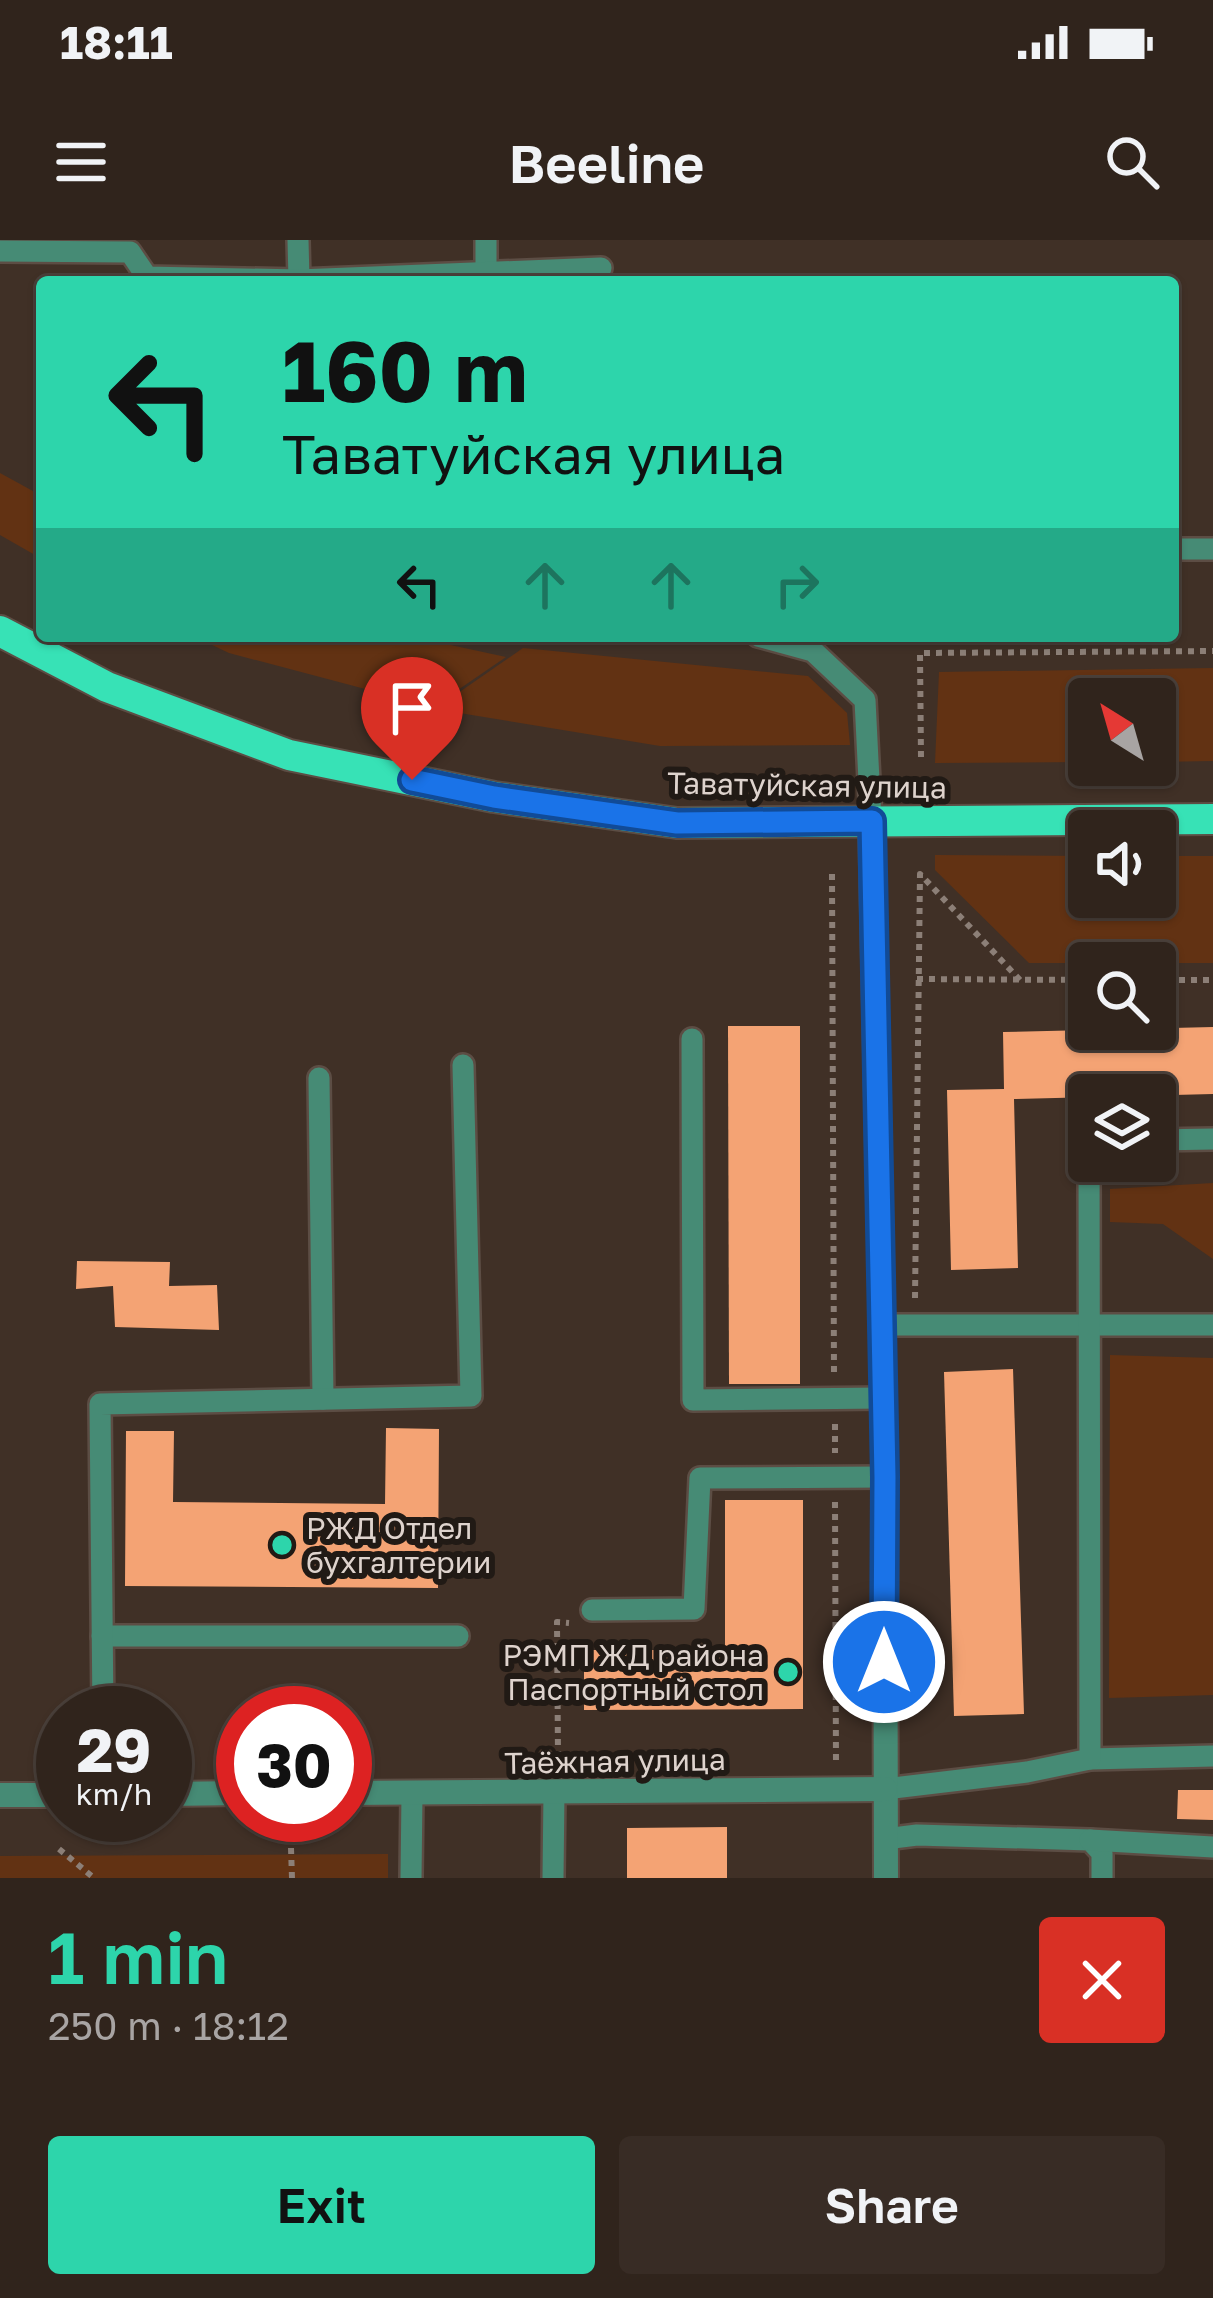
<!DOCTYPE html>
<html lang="en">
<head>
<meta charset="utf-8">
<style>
	:root { --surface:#30241c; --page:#382c25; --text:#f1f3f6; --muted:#a8a4a3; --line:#4b413b; --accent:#2dd5ab }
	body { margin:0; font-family:"Golos Text",sans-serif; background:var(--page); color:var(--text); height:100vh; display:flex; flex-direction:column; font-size:45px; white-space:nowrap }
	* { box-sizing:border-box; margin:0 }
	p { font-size:39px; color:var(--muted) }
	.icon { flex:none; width:66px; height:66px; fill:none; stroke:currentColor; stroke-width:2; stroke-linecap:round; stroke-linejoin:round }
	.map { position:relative; height:1638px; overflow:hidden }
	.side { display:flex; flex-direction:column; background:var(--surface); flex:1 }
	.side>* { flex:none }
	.top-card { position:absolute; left:36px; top:36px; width:1143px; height:366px; border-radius:12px; box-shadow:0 3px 9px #0004,0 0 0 3px var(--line); background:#2dd5ab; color:#111; overflow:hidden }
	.needle { width:78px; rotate:323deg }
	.controls { position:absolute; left:1068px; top:438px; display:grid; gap:24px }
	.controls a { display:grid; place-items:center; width:108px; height:108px; border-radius:12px; background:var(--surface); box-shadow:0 3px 9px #0004,0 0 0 3px var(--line); font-size:60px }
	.speed { position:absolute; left:36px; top:1446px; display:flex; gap:24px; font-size:60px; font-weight:700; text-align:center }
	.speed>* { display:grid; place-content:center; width:156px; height:156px; border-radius:50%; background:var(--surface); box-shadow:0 3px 9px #0004,0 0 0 3px var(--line); line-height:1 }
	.speed small { font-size:30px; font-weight:400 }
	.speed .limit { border:18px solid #d22; background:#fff; color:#111 }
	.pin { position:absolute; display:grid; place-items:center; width:102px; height:102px; color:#fff; margin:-123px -51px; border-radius:50% 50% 50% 0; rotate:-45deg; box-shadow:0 0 12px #0007 }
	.pin .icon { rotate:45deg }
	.me { position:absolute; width:132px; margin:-66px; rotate:0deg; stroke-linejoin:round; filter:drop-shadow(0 0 9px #0008) }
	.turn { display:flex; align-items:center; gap:42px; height:252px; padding:0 48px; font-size:54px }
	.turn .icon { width:156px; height:156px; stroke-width:2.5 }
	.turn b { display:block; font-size:84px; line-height:102px }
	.lanes { display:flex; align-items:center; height:114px; padding:0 48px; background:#0003; justify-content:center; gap:60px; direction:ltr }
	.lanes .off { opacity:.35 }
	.round { display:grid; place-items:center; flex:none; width:126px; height:126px; border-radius:12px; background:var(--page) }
	.headline { display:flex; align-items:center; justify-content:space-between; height:204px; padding:0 48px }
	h1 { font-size:72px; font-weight:600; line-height:90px; color:var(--accent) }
	.button { display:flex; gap:24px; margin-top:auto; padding:24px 48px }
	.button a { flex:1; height:138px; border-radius:12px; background:var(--accent); color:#111; font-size:48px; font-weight:600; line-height:138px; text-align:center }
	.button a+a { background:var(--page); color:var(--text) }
	.status { display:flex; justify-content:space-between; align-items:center; height:84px; padding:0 60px; background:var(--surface); direction:ltr }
	.status svg { height:33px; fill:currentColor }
	header { display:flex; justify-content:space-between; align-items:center; height:156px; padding:0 48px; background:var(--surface); font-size:54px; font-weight:600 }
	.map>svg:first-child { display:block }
	.green { fill:#623213 }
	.building { fill:#f4a374 }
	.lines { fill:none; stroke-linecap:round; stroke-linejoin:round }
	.lane-casing { stroke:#5c4d44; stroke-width:26 }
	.street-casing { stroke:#5c4d44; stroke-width:28 }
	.primary-casing { stroke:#5c4d44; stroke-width:34 }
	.path { stroke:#8c7f77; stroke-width:6; stroke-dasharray:6 6; stroke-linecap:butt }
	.lane { stroke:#468b75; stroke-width:21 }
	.street { stroke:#468b75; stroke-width:24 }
	.primary { stroke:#37e2b6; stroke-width:30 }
	.route-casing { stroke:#114b97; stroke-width:30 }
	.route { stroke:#1a73e8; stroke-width:21 }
	.poi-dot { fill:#2dd5ab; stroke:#211a15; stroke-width:4.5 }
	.labels { text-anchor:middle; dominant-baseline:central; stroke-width:12; stroke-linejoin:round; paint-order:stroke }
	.street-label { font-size:30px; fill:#ded3cd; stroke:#211a15 }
	.poi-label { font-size:30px; fill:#ded3cd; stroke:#211a15; text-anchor:start }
</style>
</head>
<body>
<div class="status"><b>18:11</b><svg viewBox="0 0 49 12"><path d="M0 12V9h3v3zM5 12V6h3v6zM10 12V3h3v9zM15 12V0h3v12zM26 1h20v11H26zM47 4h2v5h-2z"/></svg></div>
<header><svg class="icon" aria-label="menu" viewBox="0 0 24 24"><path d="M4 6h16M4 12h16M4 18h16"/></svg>Beeline<svg class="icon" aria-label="search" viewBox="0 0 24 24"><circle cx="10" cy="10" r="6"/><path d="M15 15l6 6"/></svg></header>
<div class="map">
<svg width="1213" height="1638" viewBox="0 0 1213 1638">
	<rect width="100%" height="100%" fill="#403026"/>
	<g class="green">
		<path d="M 0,233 L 42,256 L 42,319 L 0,295 Z"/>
		<path d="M 193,396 L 409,396 L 506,417 L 433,467 L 229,413 Z"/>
		<path d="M 523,408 L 808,436 L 847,473 L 850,505 L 660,506 L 435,469 Z"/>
		<path d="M 1213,428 L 1213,521 L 1155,522 L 1155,459 L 1089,459 L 1089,522 L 935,523 L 939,432 Z"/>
		<path d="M 935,615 L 1089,616 L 1089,657 L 1155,657 L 1155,616 L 1213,616 L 1213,723 L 1029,723 L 935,630 Z"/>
		<path d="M 1213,943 L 1213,1019 L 1163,984 L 1110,982 L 1110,949 Z"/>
		<path d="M 1110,1115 L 1213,1118 L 1213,1455 L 1109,1458 Z"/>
		<path d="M 388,1614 L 388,1638 L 0,1638 L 0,1616 Z"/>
	</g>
	<g class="building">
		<path d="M 728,786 L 800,786 L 800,1144 L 729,1144 Z"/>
		<path d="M 1213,787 L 1213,854 L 1014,859 L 1018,1028 L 951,1030 L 947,850 L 1004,849 L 1003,792 Z"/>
		<path d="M 77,1021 L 170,1022 L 169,1046 L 217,1045 L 219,1090 L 115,1087 L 113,1046 L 76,1049 Z"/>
		<path d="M 1013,1129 L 1024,1474 L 954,1476 L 944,1132 Z"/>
		<path d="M 386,1188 L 439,1189 L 438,1348 L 125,1346 L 126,1191 L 174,1191 L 173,1262 L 385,1264 Z"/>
		<path d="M 725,1260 L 803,1260 L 803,1469 L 584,1470 L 584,1410 L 725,1410 Z"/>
		<path d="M 1178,1550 L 1213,1550 L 1213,1580 L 1177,1579 Z"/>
		<path d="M 727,1587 L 727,1638 L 627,1638 L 627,1588 Z"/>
	</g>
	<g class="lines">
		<g class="lane-casing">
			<g id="lane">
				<path d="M 298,0 L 299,40"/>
				<path d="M 486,0 L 486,29"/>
				<path d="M 0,11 L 130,12 L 147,37 L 299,40 L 601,28"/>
				<path d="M 1173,309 L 1213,309"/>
				<path d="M 758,396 L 813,411 L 865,460 L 871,581"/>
				<path d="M 692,799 L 693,1160 L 883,1158"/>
				<path d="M 319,838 L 323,1159"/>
				<path d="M 1155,900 L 1213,899"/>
				<path d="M 882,1085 L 1213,1085"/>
				<path d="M 592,1370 L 694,1369 L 700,1238 L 885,1237"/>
				<path d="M 102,1396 L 458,1396"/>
				<path d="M 103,1473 L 100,1164 L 471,1156 L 463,825"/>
				<path d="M 1090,1519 L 1213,1516"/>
				<path d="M 885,1549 L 1027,1532 L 1090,1519 L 1089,902"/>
				<path d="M 885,1599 L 917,1595 L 1090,1600 L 1102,1613 L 1102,1638"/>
				<path d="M 1090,1600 L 1213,1607"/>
				<path d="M 411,1638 L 412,1553"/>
				<path d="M 553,1638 L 554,1552"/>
			</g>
		</g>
		<g class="street-casing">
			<g id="street">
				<path d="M 871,581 L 885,1237 L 886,1638"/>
				<path d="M 345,1553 L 885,1549"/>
				<path d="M 165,1554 L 243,1553"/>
				<path d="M 0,1555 L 63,1555"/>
			</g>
		</g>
		<g class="primary-casing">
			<path id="primary" d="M 0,391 L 107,447 L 289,515 L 494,557 L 677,583 L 1213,579"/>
		</g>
		<g class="path">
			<path d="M 921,517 L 920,413 L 1213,411"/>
			<path d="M 832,634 L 834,1135"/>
			<path d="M 917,739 L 1089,740"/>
			<path d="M 1155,740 L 1213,740"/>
			<path d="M 915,1058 L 920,634 L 1020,740"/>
			<path d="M 835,1184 L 835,1213"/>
			<path d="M 835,1262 L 836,1525"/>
			<path d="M 558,1517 L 557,1382 L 569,1383"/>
			<path d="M 291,1608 L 292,1638"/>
			<path d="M 59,1609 L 94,1638"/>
		</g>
		<use href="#lane" class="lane"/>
		<use href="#street" class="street"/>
		<use href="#primary" class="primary"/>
	</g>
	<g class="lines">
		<g class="route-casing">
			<path id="route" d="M 412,540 L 494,557 L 677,583 L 872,581 L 885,1237 L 884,1422"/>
		</g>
		<use href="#route" class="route"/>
	</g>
	<g class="poi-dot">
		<circle cx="282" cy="1305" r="12"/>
		<circle cx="788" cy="1432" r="12"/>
	</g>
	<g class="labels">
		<g class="street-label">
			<text transform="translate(807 545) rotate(1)">Таватуйская улица</text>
			<text transform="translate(615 1521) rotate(-1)">Таёжная улица</text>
		</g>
		<g class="poi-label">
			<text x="306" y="1288">РЖД Отдел<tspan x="306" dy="34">бухгалтерии</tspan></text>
			<text x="764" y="1415" text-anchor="end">РЭМП ЖД района<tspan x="764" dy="34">Паспортный стол</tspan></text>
		</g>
	</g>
</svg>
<div class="controls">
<a><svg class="needle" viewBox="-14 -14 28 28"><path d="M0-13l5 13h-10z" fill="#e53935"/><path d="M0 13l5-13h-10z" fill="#a8a4a3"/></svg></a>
<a><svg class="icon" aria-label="sound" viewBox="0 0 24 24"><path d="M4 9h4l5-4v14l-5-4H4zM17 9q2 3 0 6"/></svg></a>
<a><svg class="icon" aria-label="search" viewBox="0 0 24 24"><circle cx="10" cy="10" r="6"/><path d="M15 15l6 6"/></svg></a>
<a><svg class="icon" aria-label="layers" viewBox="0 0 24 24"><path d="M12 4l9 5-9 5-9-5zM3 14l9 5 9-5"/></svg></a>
</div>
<div class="speed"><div>29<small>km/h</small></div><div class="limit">30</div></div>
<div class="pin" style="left:412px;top:540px;background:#d93025"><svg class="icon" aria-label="arrive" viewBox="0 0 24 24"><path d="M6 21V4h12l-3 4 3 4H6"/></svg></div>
<svg class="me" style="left:884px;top:1422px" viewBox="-20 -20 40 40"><circle r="17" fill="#1a73e8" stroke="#fff" stroke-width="3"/><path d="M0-11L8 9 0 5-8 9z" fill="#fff"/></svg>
<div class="top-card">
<div class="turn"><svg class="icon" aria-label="left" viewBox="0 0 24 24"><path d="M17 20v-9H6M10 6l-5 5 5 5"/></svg><div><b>160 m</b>Таватуйская улица</div></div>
<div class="lanes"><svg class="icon" aria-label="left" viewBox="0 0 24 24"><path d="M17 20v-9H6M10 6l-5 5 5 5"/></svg><svg class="icon off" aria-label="ahead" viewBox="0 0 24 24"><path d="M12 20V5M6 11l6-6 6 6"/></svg><svg class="icon off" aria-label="ahead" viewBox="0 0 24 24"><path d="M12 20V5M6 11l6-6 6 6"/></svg><svg class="icon off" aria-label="right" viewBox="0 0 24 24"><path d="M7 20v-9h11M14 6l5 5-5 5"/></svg></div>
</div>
</div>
<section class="side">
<div class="headline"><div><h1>1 min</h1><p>250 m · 18:12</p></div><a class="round" style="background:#d93025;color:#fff"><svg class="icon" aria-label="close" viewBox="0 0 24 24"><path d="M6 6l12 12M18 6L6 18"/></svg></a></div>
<div class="button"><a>Exit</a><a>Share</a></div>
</section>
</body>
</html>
